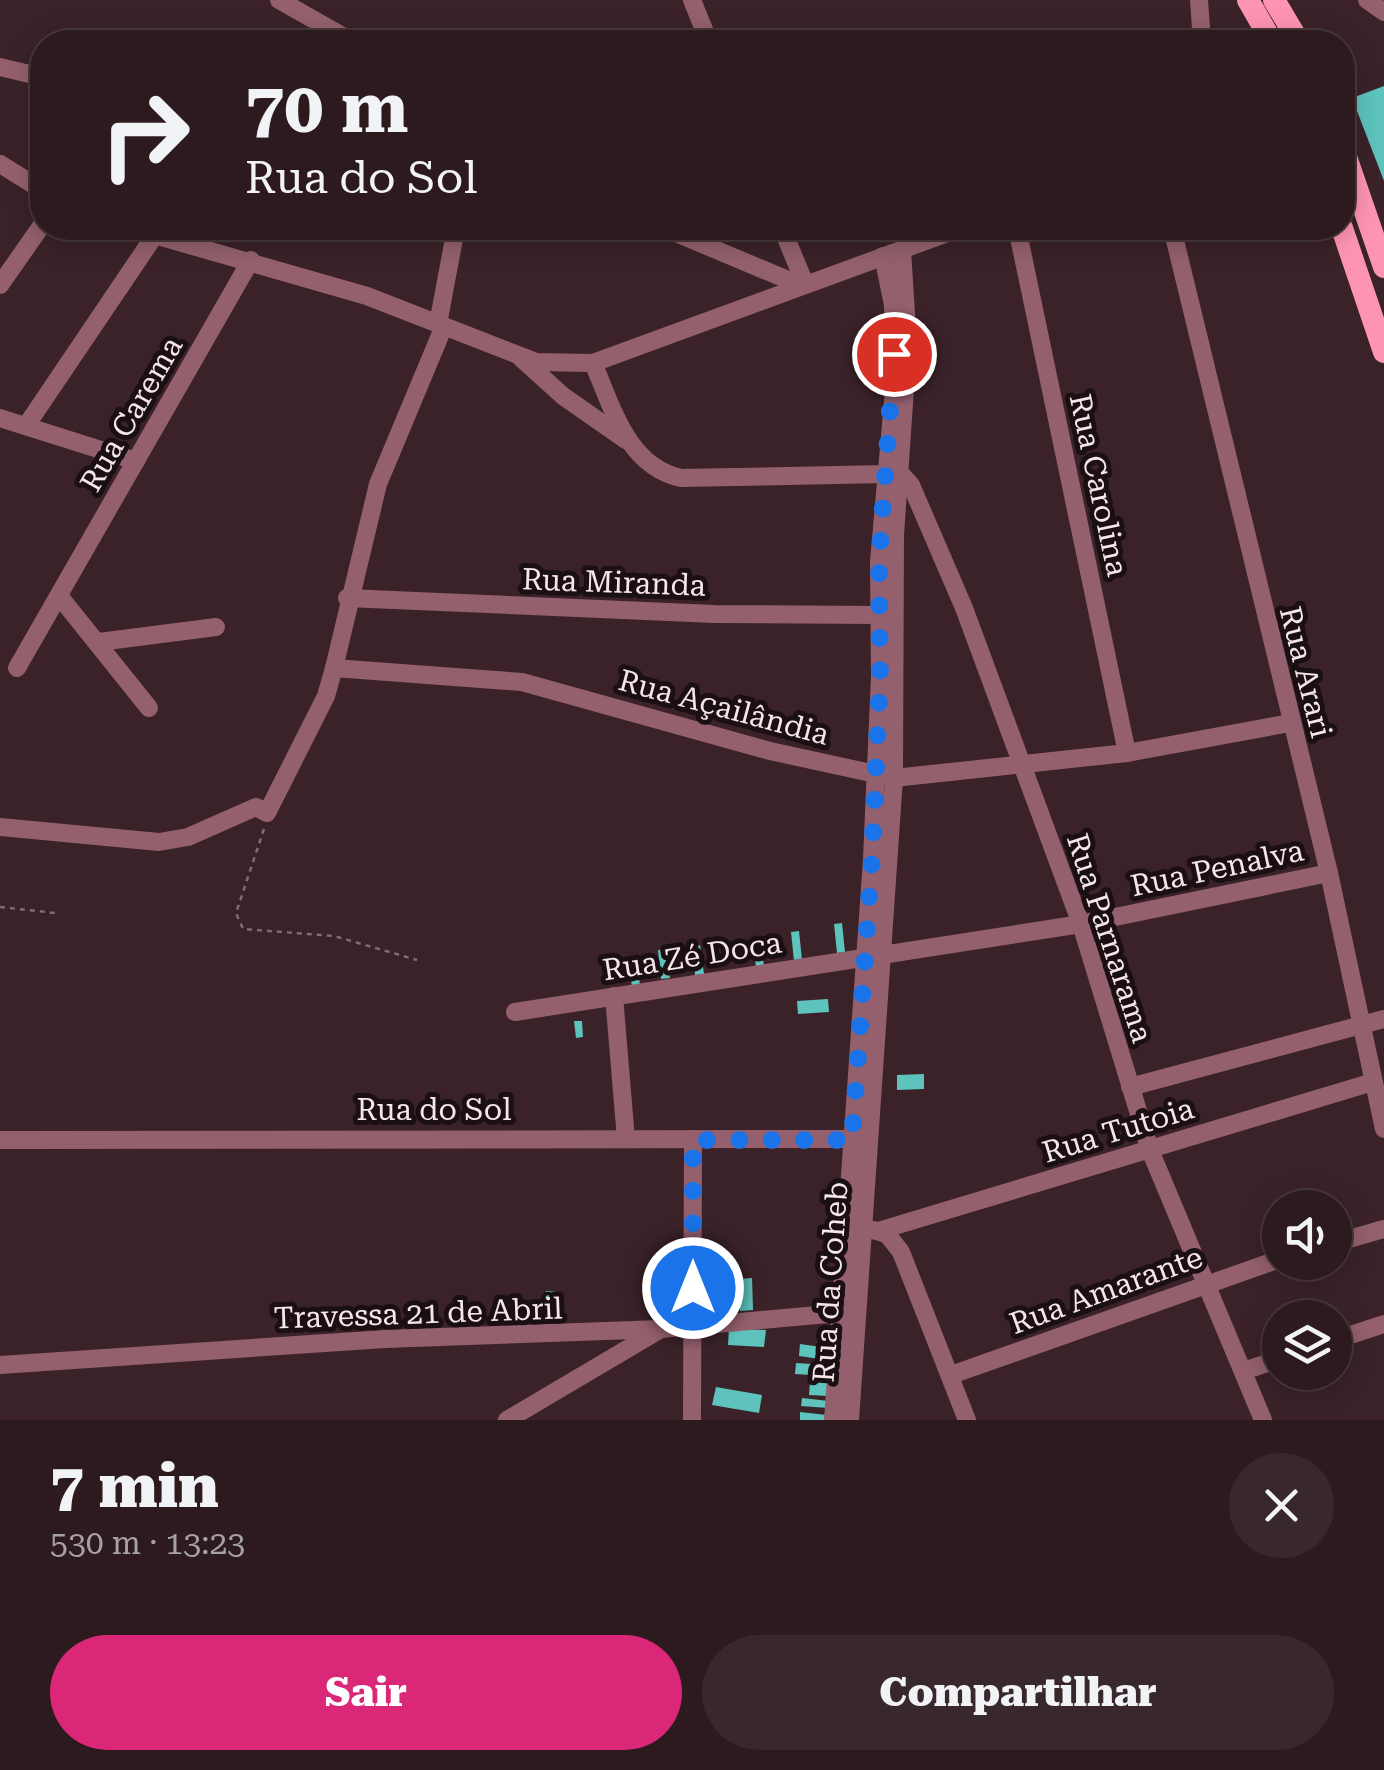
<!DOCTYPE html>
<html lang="pt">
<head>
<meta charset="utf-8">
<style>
	:root { --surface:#2c1a1e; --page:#38272b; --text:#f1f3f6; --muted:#a6a1a4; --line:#48383c; --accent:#db2777 }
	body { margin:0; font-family:"Roboto Serif",serif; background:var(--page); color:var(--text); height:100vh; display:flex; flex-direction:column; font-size:38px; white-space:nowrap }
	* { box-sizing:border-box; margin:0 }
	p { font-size:32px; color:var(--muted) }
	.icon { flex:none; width:55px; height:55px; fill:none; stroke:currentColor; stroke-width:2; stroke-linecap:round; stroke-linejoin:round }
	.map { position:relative; height:1420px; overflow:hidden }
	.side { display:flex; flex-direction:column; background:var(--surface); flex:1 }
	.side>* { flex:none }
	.top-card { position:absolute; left:30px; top:30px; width:1325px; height:210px; border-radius:40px; box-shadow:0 5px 25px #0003,0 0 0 2px var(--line); background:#2c1a1e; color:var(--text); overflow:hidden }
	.buttons { position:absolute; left:1262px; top:1190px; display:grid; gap:20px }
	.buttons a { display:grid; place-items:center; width:90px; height:90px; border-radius:50%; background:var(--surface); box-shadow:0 5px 25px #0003,0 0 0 2px var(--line); font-size:50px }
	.pin { position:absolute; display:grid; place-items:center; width:85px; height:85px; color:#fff; margin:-42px; border:5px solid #fff; border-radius:50%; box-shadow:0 2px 10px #0007 }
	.me { position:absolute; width:110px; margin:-55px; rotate:0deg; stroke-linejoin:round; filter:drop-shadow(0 0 8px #0008) }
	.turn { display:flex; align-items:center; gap:35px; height:210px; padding:0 50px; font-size:45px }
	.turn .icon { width:130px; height:130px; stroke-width:2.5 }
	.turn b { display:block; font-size:70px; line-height:85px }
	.round { display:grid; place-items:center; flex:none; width:105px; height:105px; border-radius:52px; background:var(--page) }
	.headline { display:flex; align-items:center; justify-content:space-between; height:170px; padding:0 50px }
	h1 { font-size:60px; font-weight:800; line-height:75px }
	.button { display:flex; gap:20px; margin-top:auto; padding:20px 50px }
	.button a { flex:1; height:115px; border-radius:60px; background:var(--accent); color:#fff; font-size:40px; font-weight:800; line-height:115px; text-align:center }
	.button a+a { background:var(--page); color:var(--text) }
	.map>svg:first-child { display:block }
	.building { fill:#5dc3bc }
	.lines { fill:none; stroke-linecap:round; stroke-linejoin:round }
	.path { stroke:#816c71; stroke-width:2.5; stroke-dasharray:5 5; stroke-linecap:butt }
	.minor { stroke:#94606e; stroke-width:18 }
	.major { stroke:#fe94b3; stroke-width:22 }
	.route { stroke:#1a73e8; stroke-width:18; stroke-dasharray:0 32.4 }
	.labels { text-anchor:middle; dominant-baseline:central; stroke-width:10; stroke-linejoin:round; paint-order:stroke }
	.street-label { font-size:30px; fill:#f6e5e9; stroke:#1a0f12 }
</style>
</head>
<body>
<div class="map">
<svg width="1384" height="1420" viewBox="0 0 1384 1420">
	<rect width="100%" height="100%" fill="#3a2228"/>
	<g class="building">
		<path d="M 1384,86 L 1384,181 L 1352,98 Z"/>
		<path d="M 842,923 L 845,952 L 837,953 L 834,924 Z"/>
		<path d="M 799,931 L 802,960 L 794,961 L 791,932 Z"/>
		<path d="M 761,938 L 764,968 L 756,968 L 753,939 Z"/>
		<path d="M 700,945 L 704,974 L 695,975 L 692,946 Z"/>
		<path d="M 667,949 L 670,978 L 661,979 L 658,950 Z"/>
		<path d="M 637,957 L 640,986 L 632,987 L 628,958 Z"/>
		<path d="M 828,999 L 829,1012 L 798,1014 L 797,1001 Z"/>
		<path d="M 574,1021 L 582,1021 L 583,1037 L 576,1038 Z"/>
		<path d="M 924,1074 L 924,1089 L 897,1090 L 897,1075 Z"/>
		<path d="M 752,1278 L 753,1310 L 740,1311 L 739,1279 Z"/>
		<path d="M 546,1291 L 559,1292 L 559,1309 L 545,1308 Z"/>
		<path d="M 729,1328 L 766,1330 L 764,1347 L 728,1345 Z"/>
		<path d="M 800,1344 L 828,1348 L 827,1360 L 799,1356 Z"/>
		<path d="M 796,1363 L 829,1365 L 828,1376 L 795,1374 Z"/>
		<path d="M 810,1381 L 828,1382 L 828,1396 L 809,1395 Z"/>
		<path d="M 716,1387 L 762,1395 L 759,1413 L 712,1405 Z"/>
		<path d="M 802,1398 L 829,1401 L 828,1408 L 801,1406 Z"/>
		<path d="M 800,1412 L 827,1415 L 827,1420 L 800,1420 Z"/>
	</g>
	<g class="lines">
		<g class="path">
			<path d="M 264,829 L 236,913 L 243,929 L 334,936 L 417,960"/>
			<path d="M 0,907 L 55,913"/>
		</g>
		<g class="minor">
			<path d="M 279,0 L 353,42"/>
			<path d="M 692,0 L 709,42"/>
			<path d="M 1199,0 L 1202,42"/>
			<path d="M 1367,0 L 1384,12"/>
			<path d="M 0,67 L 42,77"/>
			<path d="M 0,164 L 42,190"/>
			<path d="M 130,228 L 367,296 L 536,362 L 593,363 C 613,408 627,466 681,478 L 886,474 L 902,475 L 911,485 L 964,608 L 1081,924 L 1150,1150 L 1263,1420"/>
			<path d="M 664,228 L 800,285"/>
			<path d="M 782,228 L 805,284"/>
			<path d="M 1017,228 L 1127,753"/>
			<path d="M 1172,228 L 1329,873 L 1384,1129"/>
			<path d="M 0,285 L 42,225"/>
			<path d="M 438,324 L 456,228"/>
			<path d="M 444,326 L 378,484 L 334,668 L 522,682 L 770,751 L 894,778 L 1127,753 L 1290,723"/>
			<path d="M 521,358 L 563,396 L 626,440"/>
			<path d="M 593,363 L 961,228"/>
			<path d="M 0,418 L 136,461"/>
			<path d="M 26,426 L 155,235"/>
			<path d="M 60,597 L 149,708"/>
			<path d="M 347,598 L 714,614 L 880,615"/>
			<path d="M 99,642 L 216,627"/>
			<path d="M 17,668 L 251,260"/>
			<path d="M 0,827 L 159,842 L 188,837 L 256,807 L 267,813 L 326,696 L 334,668"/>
			<path d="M 614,996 L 626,1139"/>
			<path d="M 515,1012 L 1081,924 L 1329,873"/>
			<path d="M 1130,1087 L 1384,1019"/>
			<path d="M 0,1140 L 862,1139"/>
			<path d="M 873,1230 L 887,1234 L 901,1252 L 967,1420"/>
			<path d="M 878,1231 L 1373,1082"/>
			<path d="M 1335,1243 L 1384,1229"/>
			<path d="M 1335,1340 L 1384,1324"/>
			<path d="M 0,1365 L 385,1339 L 661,1329 L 839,1313"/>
			<path d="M 1243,1371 L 1280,1359"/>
			<path d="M 951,1375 L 1280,1259"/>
			<path d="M 507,1420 L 661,1329"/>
			<path d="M 692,1420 L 693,1139"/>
			<path d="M 833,1420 L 872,859 L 880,676 L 879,562 L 895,379 L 893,305 L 883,256"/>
			<path d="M 850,1420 L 894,778 L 895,535 L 908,345 L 902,250"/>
		</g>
		<g class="major">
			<path d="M 1248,0 L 1272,42"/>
			<path d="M 1274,0 L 1299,42"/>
			<path d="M 1342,145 L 1384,267"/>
			<path d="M 1342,228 L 1384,352"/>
		</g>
	</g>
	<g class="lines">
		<path class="route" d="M 693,1288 L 693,1140 L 852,1140 L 872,859 L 880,676 L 879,562 L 894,354"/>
	</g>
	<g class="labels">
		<g class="street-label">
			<text transform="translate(131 414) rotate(-60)">Rua Carema</text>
			<text transform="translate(1099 485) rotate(78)">Rua Carolina</text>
			<text transform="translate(614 582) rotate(2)">Rua Miranda</text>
			<text transform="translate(1306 672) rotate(76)">Rua Arari</text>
			<text transform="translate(724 707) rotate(15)">Rua Açailândia</text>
			<text transform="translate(1217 868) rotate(-12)">Rua Penalva</text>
			<text transform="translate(1110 938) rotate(72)">Rua Parnarama</text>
			<text transform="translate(692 956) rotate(-9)">Rua Zé Doca</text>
			<text x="434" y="1109">Rua do Sol</text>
			<text transform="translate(1118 1130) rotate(-17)">Rua Tutoia</text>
			<text transform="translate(830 1282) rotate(-86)">Rua da Coheb</text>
			<text transform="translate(1106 1290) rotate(-20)">Rua Amarante</text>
			<text transform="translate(418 1313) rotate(-2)">Travessa 21 de Abril</text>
		</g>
	</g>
</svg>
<div class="buttons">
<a><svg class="icon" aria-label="sound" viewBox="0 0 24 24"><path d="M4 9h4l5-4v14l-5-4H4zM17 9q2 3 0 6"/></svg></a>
<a><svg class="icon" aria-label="layers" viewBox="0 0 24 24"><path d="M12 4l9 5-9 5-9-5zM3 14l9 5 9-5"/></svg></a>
</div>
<div class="pin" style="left:894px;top:354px;background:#d93025"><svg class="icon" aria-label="arrive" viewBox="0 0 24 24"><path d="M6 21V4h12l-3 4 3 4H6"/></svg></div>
<svg class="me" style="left:693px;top:1288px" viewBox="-20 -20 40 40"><circle r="17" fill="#1a73e8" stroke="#fff" stroke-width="3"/><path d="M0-11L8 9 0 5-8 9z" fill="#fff"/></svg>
<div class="top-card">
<div class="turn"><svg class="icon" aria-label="right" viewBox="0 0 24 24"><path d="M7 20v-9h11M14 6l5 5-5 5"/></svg><div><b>70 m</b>Rua do Sol</div></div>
</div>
</div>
<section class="side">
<div class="headline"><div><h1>7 min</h1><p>530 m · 13:23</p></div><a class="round"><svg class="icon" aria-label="close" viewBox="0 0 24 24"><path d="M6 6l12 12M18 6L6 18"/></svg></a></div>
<div class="button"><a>Sair</a><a>Compartilhar</a></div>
</section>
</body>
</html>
